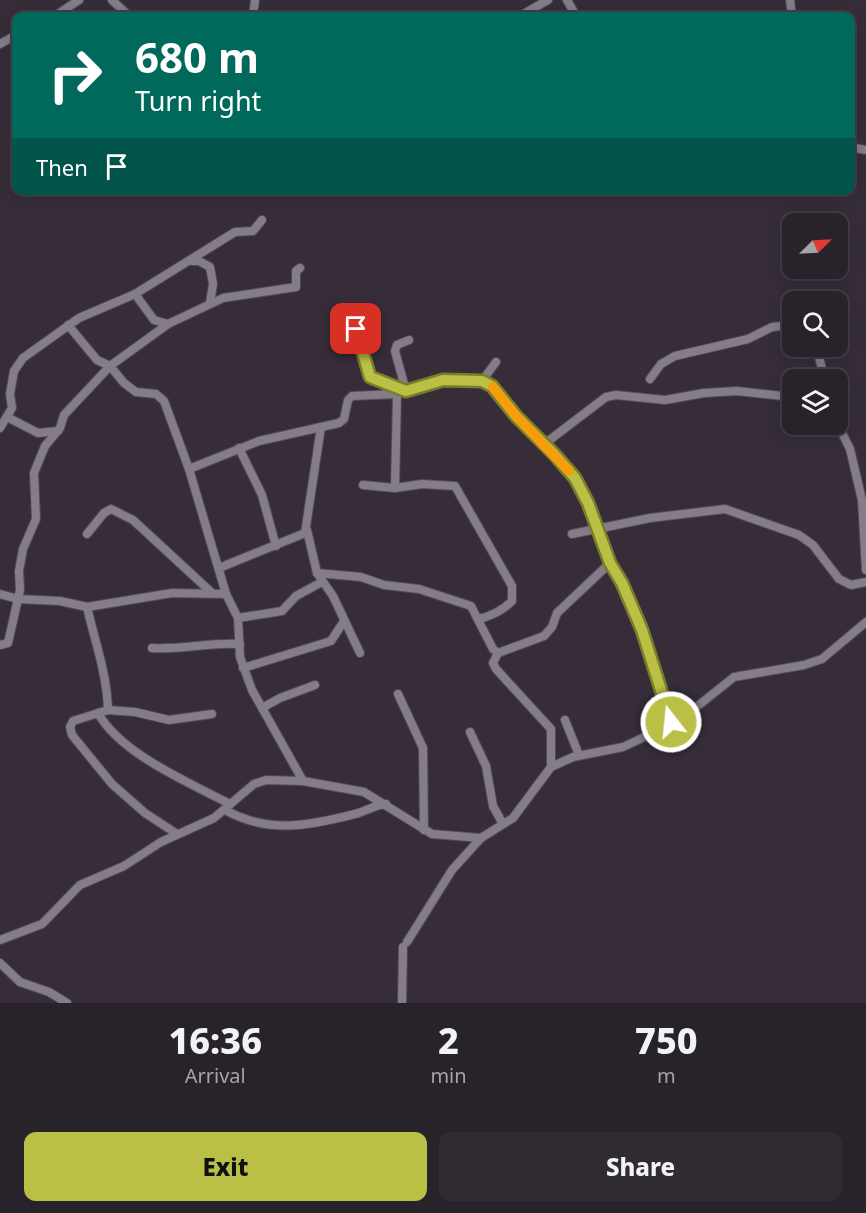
<!DOCTYPE html>
<html lang="en">
<head>
<meta charset="utf-8">
<style>
	:root { --surface:#28222b; --page:#302a33; --text:#f1f3f6; --muted:#a5a4a9; --line:#443f47; --accent:#bac045 }
	body { margin:0; font-family:"Noto Sans",sans-serif; background:var(--page); color:var(--text); height:100vh; display:flex; flex-direction:column; font-size:22px; white-space:nowrap }
	* { box-sizing:border-box; margin:0 }
	p { font-size:20px; color:var(--muted) }
	.icon { flex:none; width:33px; height:33px; fill:none; stroke:currentColor; stroke-width:2; stroke-linecap:round; stroke-linejoin:round }
	.map { position:relative; height:1003px; overflow:hidden }
	.sheet { display:flex; flex-direction:column; background:var(--surface); flex:1 }
	.sheet>* { flex:none }
	.hud { position:absolute; left:12px; top:12px; width:843px; height:183px; border-radius:12px; box-shadow:0 3px 15px #0003,0 0 0 2px var(--line); background:#00695c; color:#fff; overflow:hidden }
	.needle { width:39px; rotate:66deg }
	.controls { position:absolute; left:782px; top:213px; display:grid; gap:12px }
	.controls a { display:grid; place-items:center; width:66px; height:66px; border-radius:12px; background:var(--surface); box-shadow:0 3px 15px #0003,0 0 0 2px var(--line); font-size:30px }
	.pin { position:absolute; display:grid; place-items:center; width:51px; height:51px; color:#fff; margin:-26px; border-radius:12px; box-shadow:0 3px 9px #0006 }
	.me { position:absolute; width:66px; margin:-33px; rotate:344deg; stroke-linejoin:round; filter:drop-shadow(0 0 4px #0008) }
	.turn { display:flex; align-items:center; gap:21px; height:126px; padding:0 24px; font-size:27px }
	.turn .icon { width:78px; height:78px; stroke-width:2.5 }
	.turn b { display:block; font-size:42px; line-height:51px }
	.then { display:flex; align-items:center; height:57px; padding:0 24px; background:#0003; gap:12px; font-size:22px }
	.eta { display:flex; justify-content:space-evenly; align-items:center; height:102px; text-align:center }
	.eta b { font-size:36px; font-weight:800; line-height:42px }
	.action { display:flex; gap:12px; margin-top:auto; padding:12px 24px }
	.action a { flex:1; height:69px; border-radius:12px; background:var(--accent); color:#111; font-size:24px; font-weight:800; line-height:69px; text-align:center }
	.action a+a { background:var(--page); color:var(--text) }
	.map>svg:first-child { display:block }
	.lines { fill:none; stroke-linecap:round; stroke-linejoin:round }
	.minor-casing { stroke:#524b55; stroke-width:10 }
	.minor { stroke:#857c89; stroke-width:8 }
	.route-casing { stroke:#797d2d; stroke-width:15 }
	.route { stroke:#bac045; stroke-width:10 }
	.slow { stroke:#f59e0b; stroke-width:10 }
</style>
</head>
<body>
<div class="map">
<svg width="866" height="1003" viewBox="0 0 866 1003">
	<rect width="100%" height="100%" fill="#362d39"/>
	<g class="lines">
		<g class="minor-casing">
			<g id="minor">
				<path d="M 112,0 L 129,16"/>
				<path d="M 567,0 L 576,16"/>
				<path d="M 790,0 L 792,16"/>
				<path d="M 55,16 L 79,0"/>
				<path d="M 253,16 L 255,0"/>
				<path d="M 520,16 L 548,0"/>
				<path d="M 0,44 L 16,35"/>
				<path d="M 850,147 L 866,150"/>
				<path d="M 569,190 L 577,190"/>
				<path d="M 192,261 L 199,261 L 210,267 L 213,284 L 210,303"/>
				<path d="M 135,294 L 154,320 L 168,324 L 223,298 L 296,287 L 296,271 L 300,268"/>
				<path d="M 68,325 L 97,360 L 110,366 L 124,383 L 136,392 L 156,394 L 164,401 L 189,469 L 226,594"/>
				<path d="M 356,329 L 370,377 L 405,388"/>
				<path d="M 816,346 L 825,380"/>
				<path d="M 650,379 L 661,364 L 675,356 L 748,339 L 772,327 L 792,325"/>
				<path d="M 482,381 L 496,362"/>
				<path d="M 406,391 L 395,351 L 397,345 L 409,340"/>
				<path d="M 7,417 L 38,433 L 58,431"/>
				<path d="M 790,423 L 792,422"/>
				<path d="M 837,423 L 850,449 L 862,500 L 866,570"/>
				<path d="M 0,428 L 12,408 L 10,394 L 14,371 L 23,358 L 79,318 L 135,294 L 235,232 L 253,231 L 262,220"/>
				<path d="M 543,445 L 606,397 L 616,395 L 665,400 L 704,393 L 737,391 L 792,397"/>
				<path d="M 239,448 L 262,495 L 276,546"/>
				<path d="M 189,469 L 259,441 L 339,423 L 344,419 L 348,400 L 352,396 L 397,394 L 443,380 L 482,381 L 492,386 L 516,416 L 555,455 L 581,487 L 610,563 L 622,583 L 642,630 L 671,722"/>
				<path d="M 363,485 L 395,488 L 422,484 L 455,486 L 512,586 L 512,601 C 502,611 492,616 478,619"/>
				<path d="M 395,488 L 397,394"/>
				<path d="M 307,530 L 317,573 L 333,596 L 360,653"/>
				<path d="M 87,534 L 104,513 L 111,509 L 133,520 L 211,592"/>
				<path d="M 572,534 L 650,518 L 725,509 L 799,535 L 813,545 L 839,579 L 851,585 L 866,582"/>
				<path d="M 219,568 L 305,533 L 321,427"/>
				<path d="M 317,573 L 361,577 L 384,585 L 419,589 L 471,606 L 493,649 L 498,653 L 544,636 L 552,627 L 557,613 L 610,563"/>
				<path d="M 0,594 L 18,599 L 60,601 L 87,607 L 172,593 L 226,594 L 238,618 L 240,657 L 252,690 L 303,781 L 364,792 L 432,834 L 481,838"/>
				<path d="M 87,607 C 95,642 107,674 108,710"/>
				<path d="M 238,618 L 282,611 L 296,596 L 322,582"/>
				<path d="M 0,645 L 8,643 L 20,590 L 19,571 L 23,549 L 36,519 L 34,473 L 45,446 L 60,428 L 64,415 L 110,366 L 168,324"/>
				<path d="M 152,648 C 182,650 210,642 240,644"/>
				<path d="M 498,653 L 493,663 L 496,669 L 551,729 L 551,767"/>
				<path d="M 243,668 L 331,641 L 344,621"/>
				<path d="M 398,694 L 423,748 L 424,830"/>
				<path d="M 262,708 L 280,698 L 315,685"/>
				<path d="M 98,713 C 121,754 188,782 230,804"/>
				<path d="M 565,720 L 579,755"/>
				<path d="M 470,732 L 486,766 L 493,806 L 503,824"/>
				<path d="M 225,810 C 269,834 308,826 355,814 C 366,811 375,805 386,804"/>
				<path d="M 177,834 L 145,813 L 112,784 L 72,735 L 70,727 L 73,721 L 108,710 L 135,712 L 169,720 L 212,714"/>
				<path d="M 0,940 L 42,924 L 80,885 L 124,866 L 161,842 L 214,818 L 254,784 L 266,780 L 303,781"/>
				<path d="M 407,942 L 452,870 L 481,838 L 513,818 L 551,767 L 573,757 L 623,747 L 640,739 L 689,713 L 734,677 L 804,665 L 822,659 L 866,622"/>
				<path d="M 0,963 L 20,982 L 49,992 L 67,1003"/>
				<path d="M 402,1003 L 403,947"/>
			</g>
		</g>
		<use href="#minor" class="minor"/>
	</g>
	<g class="lines">
		<g class="route-casing">
			<path id="route" d="M 356,329 L 370,377 L 406,391 L 443,380 L 482,381 L 492,386 L 516,416 L 555,455 L 575,478 L 588,503 L 610,563 L 622,583 L 642,630 L 671,722"/>
		</g>
		<use href="#route" class="route"/>
		<path class="slow" d="M 493,387 L 516,416 L 569,471"/>
	</g>
</svg>
<div class="controls">
<a><svg class="needle" viewBox="-14 -14 28 28"><path d="M0-13l5 13h-10z" fill="#e53935"/><path d="M0 13l5-13h-10z" fill="#a5a4a9"/></svg></a>
<a><svg class="icon" aria-label="search" viewBox="0 0 24 24"><circle cx="10" cy="10" r="6"/><path d="M15 15l6 6"/></svg></a>
<a><svg class="icon" aria-label="layers" viewBox="0 0 24 24"><path d="M12 4l9 5-9 5-9-5zM3 14l9 5 9-5"/></svg></a>
</div>
<div class="pin" style="left:356px;top:329px;background:#d93025"><svg class="icon" aria-label="arrive" viewBox="0 0 24 24"><path d="M6 21V4h12l-3 4 3 4H6"/></svg></div>
<svg class="me" style="left:671px;top:722px" viewBox="-20 -20 40 40"><circle r="17" fill="#bac045" stroke="#fff" stroke-width="3"/><path d="M0-11L8 9 0 5-8 9z" fill="#fff"/></svg>
<div class="hud">
<div class="turn"><svg class="icon" aria-label="right" viewBox="0 0 24 24"><path d="M7 20v-9h11M14 6l5 5-5 5"/></svg><div><b>680 m</b>Turn right</div></div>
<div class="then">Then<svg class="icon" aria-label="arrive" viewBox="0 0 24 24"><path d="M6 21V4h12l-3 4 3 4H6"/></svg></div>
</div>
</div>
<section class="sheet">
<div class="eta">
<div><b>16:36</b><p>Arrival</p></div>
<div><b>2</b><p>min</p></div>
<div><b>750</b><p>m</p></div>
</div>
<div class="action"><a>Exit</a><a>Share</a></div>
</section>
</body>
</html>
